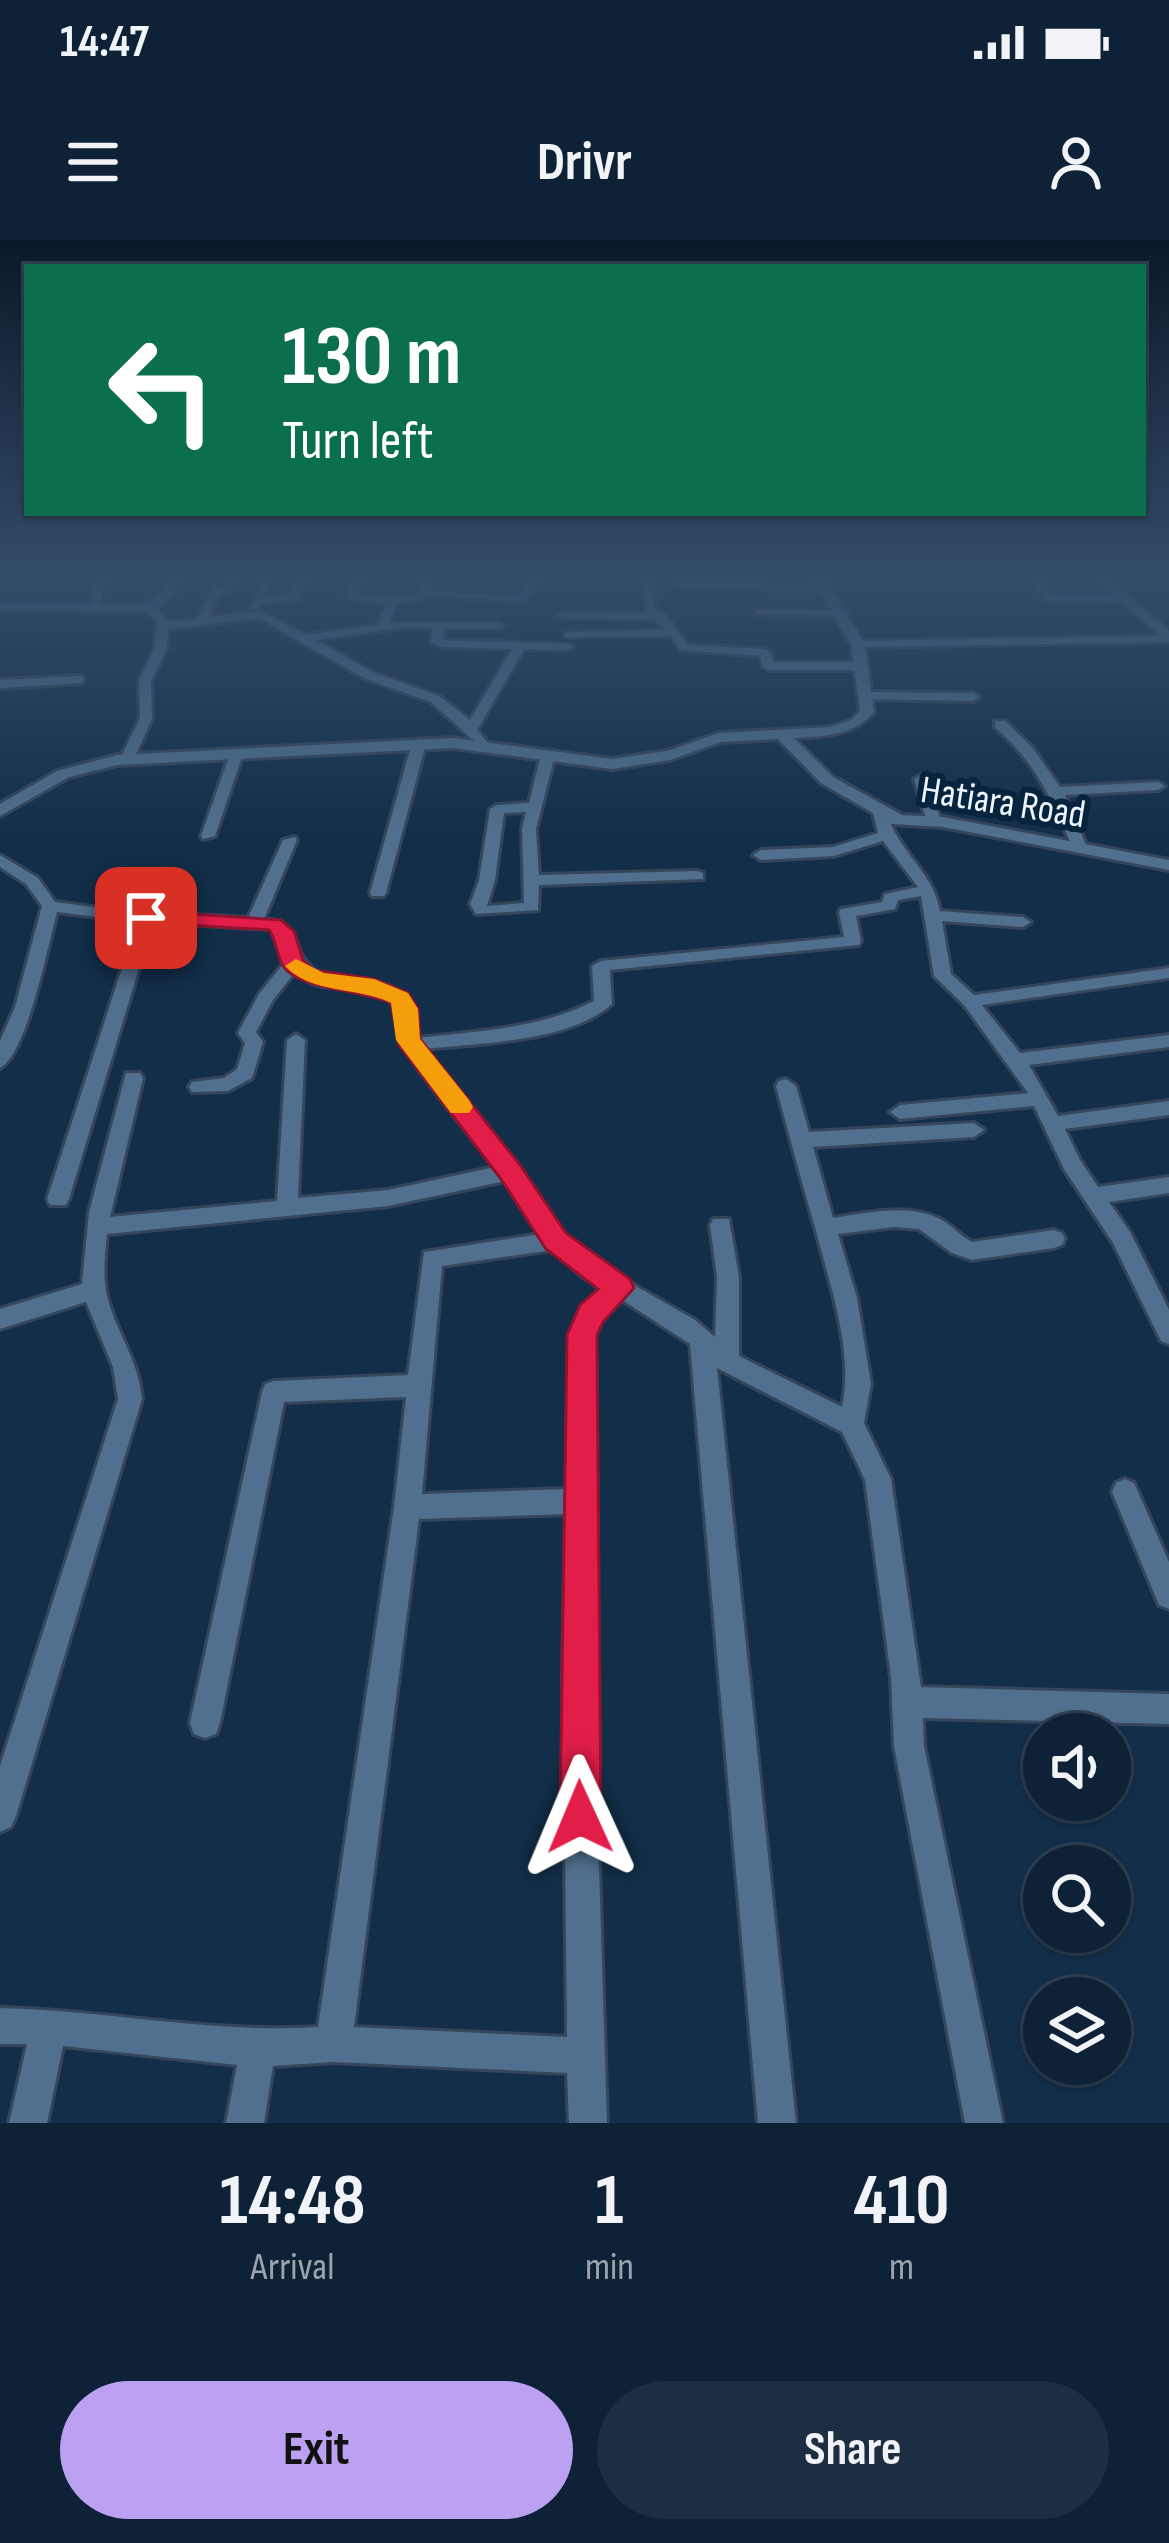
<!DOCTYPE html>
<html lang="en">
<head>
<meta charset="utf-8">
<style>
	:root { --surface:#0e2237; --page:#1c2f42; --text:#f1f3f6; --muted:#9ba4ad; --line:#2e3f52; --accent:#bca0f2 }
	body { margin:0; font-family:"Sofia Sans Condensed",sans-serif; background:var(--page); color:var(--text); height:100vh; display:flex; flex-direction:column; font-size:45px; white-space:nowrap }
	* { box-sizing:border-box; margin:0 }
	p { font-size:39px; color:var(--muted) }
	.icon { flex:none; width:66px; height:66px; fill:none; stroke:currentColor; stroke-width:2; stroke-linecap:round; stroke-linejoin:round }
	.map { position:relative; height:1883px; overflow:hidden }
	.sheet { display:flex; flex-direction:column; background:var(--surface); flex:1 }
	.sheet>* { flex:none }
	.hud { position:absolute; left:24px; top:24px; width:1122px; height:252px; border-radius:0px; box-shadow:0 3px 9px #0004,0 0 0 3px var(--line); background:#0b6e4f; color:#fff; overflow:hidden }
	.controls { position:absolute; left:1023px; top:1473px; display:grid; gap:24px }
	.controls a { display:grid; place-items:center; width:108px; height:108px; border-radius:50%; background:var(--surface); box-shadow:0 3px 9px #0004,0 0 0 3px var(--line); font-size:60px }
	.pin { position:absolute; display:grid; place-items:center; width:102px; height:102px; color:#fff; margin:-51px; border-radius:24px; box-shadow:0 6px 18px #0006 }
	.me { position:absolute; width:132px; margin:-66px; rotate:359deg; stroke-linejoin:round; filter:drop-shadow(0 0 9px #0008) }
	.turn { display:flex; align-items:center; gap:42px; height:252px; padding:0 60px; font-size:54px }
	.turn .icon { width:156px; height:156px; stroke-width:2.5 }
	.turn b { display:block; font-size:84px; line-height:102px }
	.eta { display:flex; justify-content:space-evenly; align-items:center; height:204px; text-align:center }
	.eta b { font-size:72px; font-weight:700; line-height:84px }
	.action { display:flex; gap:24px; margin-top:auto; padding:24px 60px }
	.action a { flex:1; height:138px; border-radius:72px; background:var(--accent); color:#111; font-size:48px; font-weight:700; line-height:138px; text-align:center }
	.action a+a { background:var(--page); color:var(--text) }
	.status { display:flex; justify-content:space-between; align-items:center; height:84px; padding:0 60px; background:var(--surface); direction:ltr }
	.status svg { height:33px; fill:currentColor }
	header { display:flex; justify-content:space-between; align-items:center; height:156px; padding:0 60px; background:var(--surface); font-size:54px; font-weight:700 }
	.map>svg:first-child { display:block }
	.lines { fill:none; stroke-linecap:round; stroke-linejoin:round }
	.minor-casing { stroke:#34465b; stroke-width:6 }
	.tertiary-casing { stroke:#34465b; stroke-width:6 }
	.minor { fill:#516f8e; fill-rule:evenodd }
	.tertiary { fill:#516f8e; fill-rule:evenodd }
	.route { fill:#e11d48; stroke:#92132f; stroke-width:3 }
	.slow { fill:#f59e0b }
	.labels { text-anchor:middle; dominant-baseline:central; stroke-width:12; stroke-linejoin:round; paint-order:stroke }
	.far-street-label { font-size:39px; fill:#eef5fc; stroke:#07243e }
</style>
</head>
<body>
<div class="status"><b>14:47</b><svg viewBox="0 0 49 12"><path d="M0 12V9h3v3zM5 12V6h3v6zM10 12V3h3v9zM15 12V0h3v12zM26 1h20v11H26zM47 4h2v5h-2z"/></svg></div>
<header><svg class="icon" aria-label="menu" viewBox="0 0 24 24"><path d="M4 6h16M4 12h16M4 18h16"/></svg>Drivr<svg class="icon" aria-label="person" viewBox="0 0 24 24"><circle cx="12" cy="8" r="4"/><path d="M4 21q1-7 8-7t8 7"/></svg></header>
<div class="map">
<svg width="1169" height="1883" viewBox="0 0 1169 1883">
	<rect width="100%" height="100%" fill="#122e49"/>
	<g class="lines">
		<g class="minor-casing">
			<g id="minor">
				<path d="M 98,333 L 108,333 L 100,364 C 135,365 158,372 171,333 L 181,333 L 174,354 L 157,368 L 168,382 L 197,379 L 213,349 L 223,347 L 229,333 L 239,333 L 231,351 L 221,353 L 208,377 L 261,371 L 306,395 L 378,385 L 386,364 L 346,357 L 356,333 L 366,333 L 357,354 L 392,358 L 422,354 L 422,333 L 432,333 L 432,351 L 520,356 L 533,333 L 543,333 L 527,361 L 431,357 L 396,364 L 390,383 L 498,383 L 504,386 L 502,388 L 444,388 L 443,400 L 567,404 L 573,407 L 567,410 L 524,409 L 477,490 L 488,503 L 481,507 L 431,462 L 364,438 L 259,378 L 168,389 L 167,408 L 151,441 L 152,478 L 134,519 L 127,523 L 120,519 L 140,478 L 139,441 L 155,408 L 157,381 L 147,371 L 0,370 L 0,364 L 90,364 ZM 407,387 L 433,388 L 431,402 L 441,407 L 512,409 L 470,480 L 439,456 L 372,432 L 316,400 Z"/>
				<path d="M 265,333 L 275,333 L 264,357 L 291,354 L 298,333 L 308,333 L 300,359 L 261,364 L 258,370 L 250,370 Z"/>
				<path d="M 643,333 L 653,333 L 655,368 L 665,374 L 688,405 L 765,409 L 771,413 L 773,422 L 862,422 L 868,426 L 862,430 L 768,430 L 762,426 L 760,416 L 680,410 L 671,396 L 565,397 L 565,393 L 569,392 L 665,390 L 654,379 L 563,378 L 557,375 L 563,372 L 647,373 Z"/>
				<path d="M 1027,333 L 1037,333 L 1052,355 L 1114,356 L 1089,333 L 1101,333 L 1169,391 L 1169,402 L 858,407 L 852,404 L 858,401 L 1161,396 L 1122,362 L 1045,360 Z"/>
				<path d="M 676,341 L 822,345 L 827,348 L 822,351 L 672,346 Z"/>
				<path d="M 759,369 L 842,370 L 847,373 L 842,376 L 755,374 L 755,370 Z"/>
				<path d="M 79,436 L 83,437 L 83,443 L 0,448 L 0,440 Z"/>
				<path d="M 865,452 L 973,453 L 979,457 L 973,461 L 861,459 L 859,456 Z"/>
				<path d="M 995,481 L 1005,481 L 1032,507 L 1060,547 L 1158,542 L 1165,546 L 1158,550 L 1065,555 L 1086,605 L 1073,608 C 1050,558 1038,525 995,487 Z"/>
				<path d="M 419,499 L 426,503 L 386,653 L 384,656 L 372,656 L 370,653 L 412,503 Z"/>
				<path d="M 231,511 L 243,514 L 215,596 L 203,599 L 201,596 Z"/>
				<path d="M 547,515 L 554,519 L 536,589 L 539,635 L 697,631 L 703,633 L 703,639 L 539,645 L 538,670 L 476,674 L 470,664 L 479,640 L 490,569 L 497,565 L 529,563 L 540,519 ZM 526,572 L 522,589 L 524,663 L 487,666 L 495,640 L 504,573 Z"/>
				<path d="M 921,535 L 928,539 L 941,582 L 939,585 L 927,582 L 914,539 Z"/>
				<path d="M 880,569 L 887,573 C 898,612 933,631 940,671 L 1023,677 L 1031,682 L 1023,687 L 942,681 L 951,734 L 974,755 L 1169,728 L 1169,738 L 982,765 L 1020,813 L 1169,795 L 1169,807 L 1029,825 L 1058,876 L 1169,861 L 1169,875 L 1065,889 L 1080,920 L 1098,947 L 1169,937 L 1169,953 L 1109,962 L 1130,992 L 1169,1070 L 1169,1104 L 1161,1101 L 1113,1003 L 1064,929 L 1034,866 L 900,879 L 890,872 L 900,865 L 1028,853 L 964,765 L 934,736 L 921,656 L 898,660 L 895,669 L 856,676 L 861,701 L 859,705 L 610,730 L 612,764 C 570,802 480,803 425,809 L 517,926 L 564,995 L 599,1025 L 695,1080 L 715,1097 L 717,1037 L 710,985 L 713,979 L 729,979 L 739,1037 L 739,1116 L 842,1167 C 854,1111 830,1046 816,991 C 802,943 789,895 776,846 L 779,841 L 786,839 L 796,846 L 809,892 L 974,883 L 984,890 L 974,897 L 813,907 L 833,978 C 868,973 907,963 940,979 C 952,985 960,996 972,1002 L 1054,990 L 1062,993 L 1065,999 L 1062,1005 L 1054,1008 L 972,1020 L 952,1013 L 919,989 L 894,987 L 838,994 L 857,1058 L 871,1144 L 864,1183 L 891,1239 L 921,1447 L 1169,1454 L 1169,1484 L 923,1478 L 924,1506 L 1003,1883 L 965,1883 L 894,1506 L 891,1437 L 865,1240 L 842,1192 L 717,1128 L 796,1883 L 758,1883 L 690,1104 L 622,1060 L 600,1080 L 594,1095 L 593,1433 L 607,1883 L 569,1883 L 567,1833 L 334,1822 L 273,1826 L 264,1883 L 226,1883 L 237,1825 L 63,1806 L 47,1883 L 9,1883 L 27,1804 L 0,1804 L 0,1768 C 107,1770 212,1794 318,1787 L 394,1267 L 406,1157 L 284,1162 L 220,1483 L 216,1494 L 205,1498 L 194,1494 L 190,1483 L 262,1152 L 265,1144 L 274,1141 L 408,1135 L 424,1012 L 540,994 L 505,941 L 388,966 L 107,994 C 105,1016 102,1039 108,1060 C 118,1095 139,1122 142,1159 L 16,1576 L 11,1587 L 0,1592 L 0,1526 L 118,1159 L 113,1127 L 86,1062 L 0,1089 L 0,1069 L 82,1044 L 89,972 L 126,833 L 140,833 L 143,838 L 110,977 L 277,961 L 287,800 L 296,794 L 305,800 L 298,958 L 388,950 L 495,927 C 465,888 430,849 403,806 C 392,789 405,771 384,756 C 357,738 319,759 296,731 L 273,760 L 256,792 L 263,802 L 252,838 L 228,851 L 192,852 L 189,847 L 192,842 L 224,838 L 237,829 L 245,803 L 238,793 L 259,754 L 287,719 L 277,693 L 270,689 L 153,682 L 69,959 L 66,965 L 50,965 L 47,959 L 137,682 L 57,672 C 48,705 27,814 0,828 L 0,801 L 15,767 L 42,666 L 26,644 L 0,627 L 0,615 L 38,638 L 55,662 L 123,671 L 248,678 L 283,600 L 295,597 L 297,600 L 264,679 C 304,681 289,710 313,729 C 343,754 377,720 416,769 L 417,798 C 478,791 539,789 594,761 L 592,726 L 601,721 L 844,697 L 839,672 L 841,669 L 882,662 L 885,654 L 918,647 L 883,601 L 834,616 L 761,620 L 753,615 L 761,610 L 833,607 L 878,593 L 873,573 ZM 552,1010 L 583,1037 L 603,1049 L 582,1067 L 570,1095 L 567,1249 L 422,1254 L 442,1026 ZM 566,1274 L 563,1433 L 567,1797 L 354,1787 L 419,1279 Z"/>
				<path d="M 1125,1239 L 1134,1243 L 1169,1322 L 1169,1369 L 1159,1365 L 1112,1252 L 1116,1243 Z"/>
			</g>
		</g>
		<g class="tertiary-casing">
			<path id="tertiary" d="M 808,333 L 820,333 L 865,404 L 874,472 C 853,496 825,496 794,498 L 833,537 L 902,575 L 943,577 L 1169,620 L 1169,630 L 943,587 L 892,584 L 821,543 L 778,499 L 721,502 L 670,520 L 612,529 L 453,508 L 117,525 L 69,537 L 0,576 L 0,564 L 57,531 L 117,515 L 453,498 L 612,519 L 667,511 L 719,493 L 830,487 L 851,480 L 860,471 L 851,404 Z"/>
		</g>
		<use href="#minor" class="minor"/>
		<use href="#tertiary" class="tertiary"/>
	</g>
	<linearGradient id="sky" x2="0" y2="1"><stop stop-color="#0a1928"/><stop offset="0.56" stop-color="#334c6a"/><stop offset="1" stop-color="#334c6a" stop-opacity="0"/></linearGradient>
	<rect width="1169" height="597" fill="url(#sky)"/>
	<path class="route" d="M 146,671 L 281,680 L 294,691 L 303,720 L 314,730 L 374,739 L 408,753 L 418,769 L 420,799 L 520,925 L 566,993 L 630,1039 L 634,1048 L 603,1082 L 597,1095 L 601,1577 L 595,1592 L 580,1598 L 566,1592 L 560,1577 L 567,1095 L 580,1065 L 598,1049 L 546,1009 L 501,939 L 399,805 L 391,763 C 362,749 300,751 283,726 C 276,714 277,701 269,690 L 138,682 L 135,678 Z"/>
	<path class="slow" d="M 296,719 L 324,733 L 374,739 L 408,753 L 418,769 L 420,799 L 469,860 L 473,867 L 469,873 L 451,873 L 396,800 L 391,763 C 356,746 313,755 285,726 Z"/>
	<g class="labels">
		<g class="far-street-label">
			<text transform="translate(1003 563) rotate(9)">Hatiara Road</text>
		</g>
	</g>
</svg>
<div class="controls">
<a><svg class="icon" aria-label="sound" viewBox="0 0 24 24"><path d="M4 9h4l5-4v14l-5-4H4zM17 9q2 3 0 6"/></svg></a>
<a><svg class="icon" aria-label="search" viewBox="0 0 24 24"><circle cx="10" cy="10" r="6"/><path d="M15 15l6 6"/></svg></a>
<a><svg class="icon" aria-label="layers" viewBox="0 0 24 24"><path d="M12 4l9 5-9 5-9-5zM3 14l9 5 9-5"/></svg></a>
</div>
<div class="pin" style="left:146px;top:678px;background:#d93025"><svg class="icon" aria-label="arrive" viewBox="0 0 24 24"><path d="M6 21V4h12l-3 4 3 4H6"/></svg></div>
<svg class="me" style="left:580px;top:1577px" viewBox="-20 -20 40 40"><path d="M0-17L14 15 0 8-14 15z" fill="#e11d48" stroke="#fff" stroke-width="4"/></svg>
<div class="hud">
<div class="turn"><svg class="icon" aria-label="left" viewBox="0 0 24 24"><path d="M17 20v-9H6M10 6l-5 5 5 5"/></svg><div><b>130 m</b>Turn left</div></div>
</div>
</div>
<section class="sheet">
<div class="eta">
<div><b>14:48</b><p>Arrival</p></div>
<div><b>1</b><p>min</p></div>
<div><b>410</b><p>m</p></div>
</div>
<div class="action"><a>Exit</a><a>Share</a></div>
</section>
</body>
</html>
